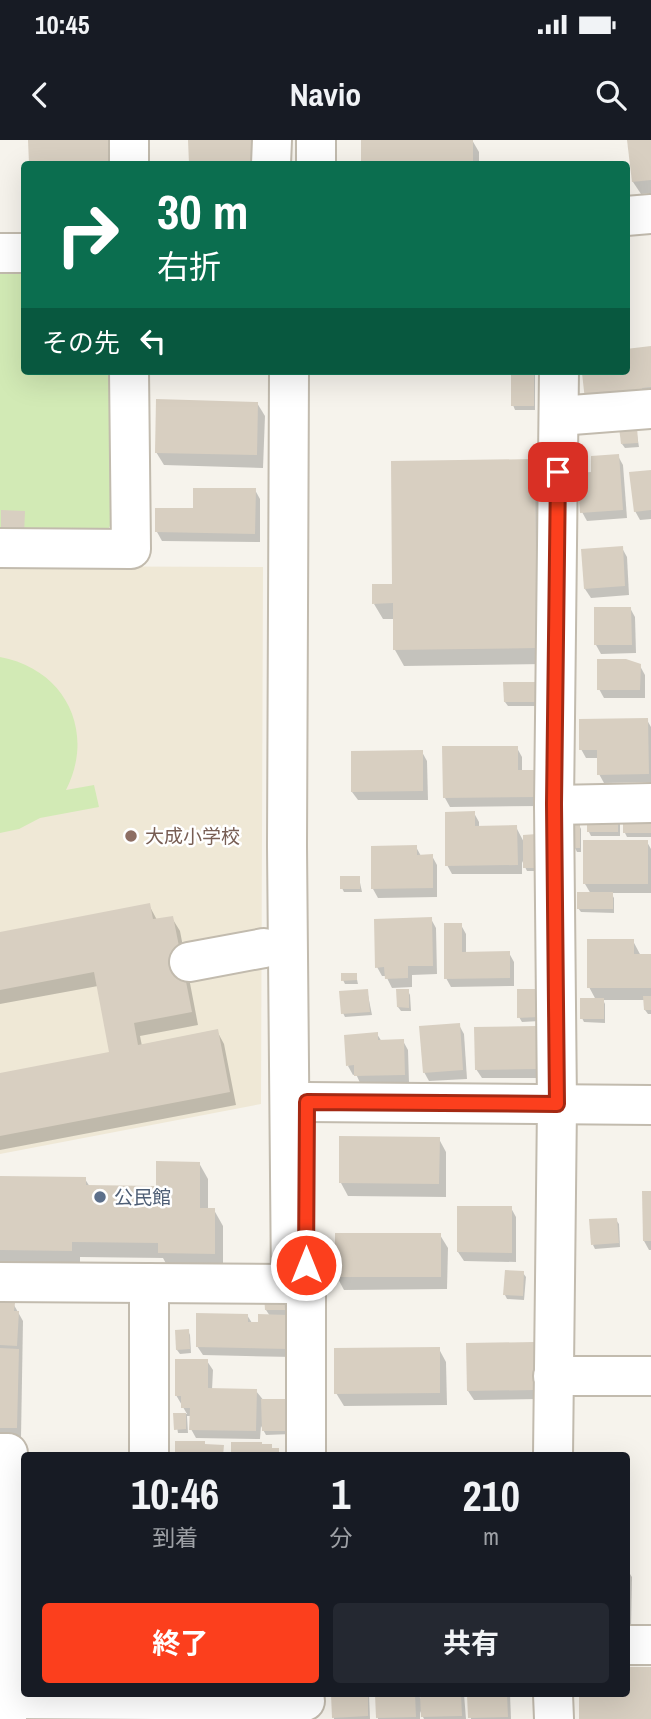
<!DOCTYPE html>
<html lang="ja">
<head>
<meta charset="utf-8">
<style>
	:root { --surface:#171b24; --page:#242831; --text:#f1f3f6; --muted:#9ea1a6; --accent:#fc3f1d }
	body { margin:0; font-family:"Archivo Narrow","Noto Sans JP",sans-serif; background:var(--page); color:var(--text); height:100vh; display:flex; flex-direction:column; font-size:26px; white-space:nowrap }
	* { box-sizing:border-box; margin:0 }
	p { font-size:23px; color:var(--muted) }
	.icon { flex:none; width:38px; height:38px; fill:none; stroke:currentColor; stroke-width:2; stroke-linecap:round; stroke-linejoin:round }
	.map { position:relative; flex:1; overflow:hidden }
	.panel { position:absolute; left:21px; top:1312px; width:609px; height:245px; display:flex; flex-direction:column; background:var(--surface); border-radius:7px; box-shadow:0 7px 28px #0002 }
	.panel>* { flex:none }
	.banner { position:absolute; left:21px; top:21px; width:609px; height:214px; border-radius:7px; box-shadow:0 7px 28px #0002; background:#0b6e4f; color:#fff; overflow:hidden }
	.pin { position:absolute; display:grid; place-items:center; width:60px; height:60px; color:#fff; margin:-30px; border-radius:14px; box-shadow:0 4px 10px #0006 }
	.me { position:absolute; width:77px; margin:-38px; rotate:0deg; stroke-linejoin:round; filter:drop-shadow(0 0 5px #0008) }
	.turn { display:flex; align-items:center; gap:24px; height:147px; padding:0 21px; font-size:32px }
	.turn .icon { width:91px; height:91px; stroke-width:2.5 }
	.turn b { display:block; font-size:49px; line-height:60px }
	.then { display:flex; align-items:center; height:66px; padding:0 21px; background:#0003; gap:14px; font-size:26px }
	.eta { display:flex; justify-content:space-evenly; align-items:center; height:119px; text-align:center }
	.eta b { font-size:42px; font-weight:700; line-height:49px }
	.action { display:flex; gap:14px; margin-top:auto; padding:14px 21px }
	.action a { flex:1; height:80px; border-radius:7px; background:var(--accent); color:#fff; font-size:28px; font-weight:700; line-height:80px; text-align:center }
	.action a+a { background:var(--page); color:var(--text) }
	.status { display:flex; justify-content:space-between; align-items:center; height:49px; padding:0 35px; background:var(--surface); direction:ltr }
	.status svg { height:19px; fill:currentColor }
	header { display:flex; justify-content:space-between; align-items:center; height:91px; padding:0 21px; background:var(--surface); font-size:32px; font-weight:700 }
	.map>svg:first-child { display:block }
	.education { fill:#efe8d6 }
	.green { fill:#d2eab5 }
	.shadow { fill:#0003 }
	.building { fill:#d8cfc1 }
	.lines { fill:none; stroke-linecap:round; stroke-linejoin:round }
	.minor-casing { stroke:#c2bbae; stroke-width:42 }
	.minor { stroke:#fff; stroke-width:38 }
	.route-casing { stroke:#a42913; stroke-width:18 }
	.route { stroke:#fc3f1d; stroke-width:12 }
	.education-dot { fill:#8d6e63; stroke:#fff; stroke-width:2.5 }
	.service-dot { fill:#5c6f8a; stroke:#fff; stroke-width:2.5 }
	.labels { text-anchor:middle; dominant-baseline:central; stroke-width:5; stroke-linejoin:round; paint-order:stroke }
	.education-label { font-size:19px; fill:#785e54; stroke:#fff; text-anchor:start }
	.service-label { font-size:19px; fill:#4e5e75; stroke:#fff; text-anchor:start }
</style>
</head>
<body>
<div class="status"><b>10:45</b><svg viewBox="0 0 49 12"><path d="M0 12V9h3v3zM5 12V6h3v6zM10 12V3h3v9zM15 12V0h3v12zM26 1h20v11H26zM47 4h2v5h-2z"/></svg></div>
<header><svg class="icon" aria-label="back" viewBox="0 0 24 24"><path d="M15 5l-7 7 7 7"/></svg>Navio<svg class="icon" aria-label="search" viewBox="0 0 24 24"><circle cx="10" cy="10" r="6"/><path d="M15 15l6 6"/></svg></header>
<div class="map">
<svg width="651" height="1579" viewBox="0 0 651 1579">
	<rect width="100%" height="100%" fill="#f6f3ec"/>
	<path class="education" d="M 0,426 L 263,427 L 261,964 L 0,1014 Z"/>
	<g class="green">
		<path d="M 0,126 L 24,127 L 24,231 L 113,231 L 112,383 L 103,397 L 0,396 Z"/>
		<path d="M 0,517 C 65,529 96,591 66,650 L 94,645 L 99,667 L 40,678 L 19,689 L 0,693 Z"/>
	</g>
	<g class="shadow">
		<path d="M 30,0 L 112,0 L 113,24 L 31,24 Z"/>
		<path d="M 190,0 L 265,24 L 191,24 Z"/>
		<path d="M 472,0 L 479,12 L 479,24 L 363,24 L 363,1 Z"/>
		<path d="M 628,0 L 651,0 L 651,53 L 641,54 L 633,42 Z"/>
		<path d="M 651,207 L 651,256 L 584,234 L 626,231 Z"/>
		<path d="M 513,231 L 535,231 L 535,270 L 515,270 L 513,265 Z"/>
		<path d="M 257,263 L 265,276 L 263,328 L 164,325 L 156,312 Z"/>
		<path d="M 636,288 L 639,307 L 625,308 L 622,304 Z"/>
		<path d="M 618,316 L 623,325 L 627,378 L 587,381 L 582,372 Z"/>
		<path d="M 534,321 L 543,337 L 545,524 L 404,526 L 395,510 L 394,479 L 383,479 L 374,464 Z"/>
		<path d="M 651,331 L 651,379 L 640,380 L 635,371 Z"/>
		<path d="M 255,350 L 260,359 L 260,402 L 162,401 L 157,392 L 195,370 Z"/>
		<path d="M 622,408 L 627,417 L 629,455 L 591,458 L 585,449 Z"/>
		<path d="M 630,468 L 635,477 L 636,513 L 601,514 L 596,505 Z"/>
		<path d="M 640,526 L 645,535 L 645,558 L 604,558 L 599,549 Z"/>
		<path d="M 535,544 L 537,548 L 537,566 L 508,566 L 505,562 Z"/>
		<path d="M 647,580 L 651,587 L 651,642 L 604,643 L 599,634 L 599,618 L 586,618 L 581,609 Z"/>
		<path d="M 517,608 L 522,617 L 522,632 L 542,666 L 450,667 L 445,658 Z"/>
		<path d="M 422,612 L 427,621 L 428,660 L 358,660 L 352,652 Z"/>
		<path d="M 474,673 L 479,682 L 479,688 L 516,687 L 539,731 L 527,731 L 522,721 L 522,734 L 452,734 L 447,725 Z"/>
		<path d="M 651,675 L 651,697 L 627,697 L 625,693 Z"/>
		<path d="M 620,681 L 620,696 L 591,696 L 589,692 Z"/>
		<path d="M 579,685 L 581,689 L 581,712 L 577,712 L 575,708 Z"/>
		<path d="M 647,702 L 651,709 L 651,753 L 611,753 L 614,758 L 614,773 L 581,772 L 578,768 L 591,754 L 585,744 Z"/>
		<path d="M 416,707 L 421,716 L 432,716 L 437,725 L 437,757 L 378,758 L 373,749 Z"/>
		<path d="M 359,738 L 362,752 L 344,752 L 342,748 Z"/>
		<path d="M 149,765 L 157,780 L 172,778 L 180,791 L 198,885 L 140,896 L 142,906 L 217,891 L 224,904 L 236,965 L 0,1010 L 0,935 L 111,914 L 98,846 L 0,864 L 0,794 Z"/>
		<path d="M 431,779 L 436,788 L 437,834 L 412,835 L 412,847 L 392,848 L 386,836 L 382,836 L 377,827 Z"/>
		<path d="M 461,785 L 466,794 L 466,813 L 509,813 L 514,822 L 514,846 L 451,847 L 446,838 Z"/>
		<path d="M 633,801 L 641,816 L 651,816 L 651,874 L 648,874 L 645,870 L 645,860 L 603,860 L 605,864 L 605,883 L 584,882 L 582,878 L 596,860 L 589,847 Z"/>
		<path d="M 356,835 L 358,844 L 345,844 L 343,840 Z"/>
		<path d="M 367,850 L 372,875 L 345,877 L 343,873 Z"/>
		<path d="M 537,850 L 540,881 L 522,882 L 519,877 Z"/>
		<path d="M 408,851 L 410,855 L 411,871 L 401,871 L 398,867 Z"/>
		<path d="M 459,885 L 464,894 L 467,939 L 429,941 L 424,932 Z"/>
		<path d="M 535,888 L 540,897 L 540,938 L 482,938 L 476,929 Z"/>
		<path d="M 377,894 L 382,902 L 403,901 L 408,910 L 409,943 L 361,945 L 356,934 L 353,935 L 348,926 Z"/>
		<path d="M 439,999 L 446,1012 L 446,1057 L 348,1056 L 341,1043 Z"/>
		<path d="M 199,1023 L 208,1039 L 208,1070 L 214,1070 L 223,1086 L 223,1129 L 169,1129 L 163,1118 L 80,1117 L 80,1126 L 0,1125 L 0,1038 L 85,1039 L 90,1047 L 158,1048 Z"/>
		<path d="M 651,1053 L 651,1110 L 649,1110 L 644,1101 Z"/>
		<path d="M 511,1068 L 516,1077 L 516,1122 L 464,1121 L 458,1112 Z"/>
		<path d="M 616,1080 L 619,1084 L 620,1107 L 595,1109 L 593,1105 Z"/>
		<path d="M 440,1095 L 448,1108 L 447,1149 L 344,1150 L 337,1137 Z"/>
		<path d="M 523,1133 L 526,1137 L 524,1160 L 507,1159 L 505,1155 Z"/>
		<path d="M 286,1159 L 292,1217 L 203,1215 L 197,1206 L 247,1175 L 252,1183 L 260,1183 L 270,1176 L 266,1170 Z"/>
		<path d="M 0,1165 L 14,1165 L 23,1181 L 21,1297 L 0,1296 Z"/>
		<path d="M 188,1191 L 190,1195 L 191,1213 L 180,1214 L 177,1210 L 177,1192 Z"/>
		<path d="M 534,1204 L 540,1259 L 474,1260 L 468,1251 Z"/>
		<path d="M 439,1209 L 446,1222 L 447,1265 L 344,1266 L 336,1253 Z"/>
		<path d="M 207,1221 L 213,1230 L 212,1250 L 256,1251 L 291,1294 L 266,1295 L 261,1286 L 260,1299 L 196,1298 L 191,1289 L 191,1276 L 187,1276 L 188,1293 L 178,1293 L 175,1275 L 187,1274 L 176,1255 Z"/>
		<path d="M 626,1389 L 628,1392 L 628,1409 L 626,1409 Z"/>
		<path d="M 626,1428 L 632,1437 L 631,1490 L 626,1490 Z"/>
		<path d="M 333,1554 L 369,1554 L 370,1579 L 334,1579 Z"/>
		<path d="M 377,1554 L 418,1554 L 422,1561 L 422,1554 L 464,1554 L 466,1579 L 424,1579 L 420,1571 L 420,1579 L 378,1579 Z"/>
		<path d="M 469,1554 L 510,1554 L 511,1579 L 471,1579 Z"/>
	</g>
	<g class="building">
		<path d="M 28,0 L 108,0 L 109,22 L 29,24 Z"/>
		<path d="M 188,0 L 260,0 L 261,24 L 189,24 Z"/>
		<rect x="361" y="0" width="112" height="24"/>
		<path d="M 627,0 L 651,0 L 651,40 L 632,42 Z"/>
		<path d="M 651,206 L 651,247 L 642,248 L 642,253 L 585,260 L 582,233 L 626,231 L 626,209 Z"/>
		<rect x="511" y="231" width="23" height="35"/>
		<path d="M 156,259 L 258,262 L 257,315 L 155,313 Z"/>
		<path d="M 637,286 L 638,303 L 621,304 L 619,287 Z"/>
		<path d="M 619,314 L 623,370 L 580,373 L 577,333 L 591,332 L 591,316 Z"/>
		<path d="M 535,319 L 537,508 L 393,510 L 393,463 L 372,464 L 372,444 L 392,444 L 391,321 Z"/>
		<path d="M 651,330 L 651,370 L 634,372 L 629,332 Z"/>
		<path d="M 193,348 L 256,348 L 255,394 L 155,392 L 155,368 L 193,368 Z"/>
		<path d="M 1,370 L 25,371 L 24,394 L 1,394 Z"/>
		<path d="M 623,406 L 625,446 L 584,449 L 581,409 Z"/>
		<path d="M 594,467 L 631,467 L 632,505 L 594,505 Z"/>
		<path d="M 597,519 L 626,519 L 641,524 L 640,550 L 597,550 Z"/>
		<path d="M 503,542 L 536,542 L 536,562 L 504,562 Z"/>
		<path d="M 648,578 L 649,634 L 597,635 L 597,610 L 579,610 L 579,579 Z"/>
		<path d="M 442,606 L 518,606 L 518,630 L 538,630 L 538,657 L 443,658 Z"/>
		<path d="M 423,610 L 423,651 L 351,652 L 351,611 Z"/>
		<path d="M 475,671 L 475,686 L 517,685 L 518,725 L 445,726 L 445,672 Z"/>
		<rect x="623" y="672" width="28" height="21"/>
		<path d="M 587,674 L 618,675 L 618,692 L 587,692 Z"/>
		<rect x="573" y="683" width="7" height="25"/>
		<path d="M 537,694 L 538,728 L 523,728 L 523,695 Z"/>
		<rect x="583" y="700" width="65" height="44"/>
		<path d="M 417,705 L 417,715 L 433,714 L 433,748 L 371,749 L 371,706 Z"/>
		<rect x="340" y="736" width="20" height="13"/>
		<rect x="577" y="752" width="36" height="17"/>
		<path d="M 150,763 L 153,779 L 173,776 L 192,872 L 134,883 L 138,905 L 218,889 L 230,952 L 0,996 L 0,933 L 109,912 L 94,832 L 0,850 L 0,792 Z"/>
		<path d="M 432,777 L 433,826 L 408,826 L 408,838 L 385,839 L 384,827 L 375,828 L 374,779 Z"/>
		<path d="M 444,783 L 462,783 L 462,812 L 510,811 L 510,838 L 444,839 Z"/>
		<path d="M 587,799 L 634,799 L 634,814 L 651,814 L 651,848 L 587,848 Z"/>
		<path d="M 341,833 L 357,833 L 357,840 L 341,841 Z"/>
		<path d="M 368,849 L 370,872 L 341,874 L 339,851 Z"/>
		<path d="M 396,849 L 409,849 L 409,868 L 397,867 Z"/>
		<path d="M 517,849 L 538,849 L 539,877 L 517,878 Z"/>
		<path d="M 643,856 L 651,856 L 651,870 L 644,870 Z"/>
		<rect x="580" y="858" width="24" height="21"/>
		<path d="M 460,883 L 463,930 L 423,933 L 419,886 Z"/>
		<path d="M 536,886 L 536,929 L 475,930 L 474,887 Z"/>
		<path d="M 378,892 L 378,900 L 404,899 L 405,935 L 354,936 L 354,925 L 346,926 L 344,895 Z"/>
		<path d="M 339,996 L 440,997 L 439,1044 L 339,1043 Z"/>
		<path d="M 156,1021 L 200,1022 L 200,1068 L 215,1068 L 215,1114 L 158,1113 L 158,1103 L 72,1102 L 72,1111 L 0,1110 L 0,1036 L 86,1037 L 86,1045 L 156,1046 Z"/>
		<path d="M 642,1051 L 651,1051 L 651,1101 L 643,1101 Z"/>
		<path d="M 457,1066 L 512,1066 L 512,1113 L 457,1112 Z"/>
		<path d="M 617,1078 L 619,1103 L 591,1105 L 589,1079 Z"/>
		<rect x="335" y="1093" width="106" height="44"/>
		<path d="M 505,1130 L 524,1131 L 523,1156 L 503,1155 Z"/>
		<path d="M 264,1153 L 284,1153 L 285,1170 L 265,1170 Z"/>
		<path d="M 0,1163 L 15,1163 L 14,1171 L 19,1171 L 17,1206 L 0,1205 Z"/>
		<path d="M 196,1173 L 248,1174 L 248,1182 L 258,1182 L 258,1174 L 288,1175 L 288,1209 L 196,1207 Z"/>
		<path d="M 189,1189 L 190,1209 L 176,1210 L 175,1190 Z"/>
		<path d="M 535,1202 L 535,1250 L 467,1251 L 466,1203 Z"/>
		<path d="M 440,1207 L 440,1253 L 334,1254 L 334,1208 Z"/>
		<path d="M 0,1208 L 19,1209 L 17,1288 L 0,1288 Z"/>
		<path d="M 175,1219 L 208,1219 L 208,1248 L 257,1249 L 256,1291 L 189,1290 L 190,1268 L 181,1268 L 181,1256 L 175,1256 Z"/>
		<path d="M 261,1259 L 289,1259 L 290,1291 L 262,1291 Z"/>
		<path d="M 173,1273 L 186,1273 L 186,1289 L 174,1290 Z"/>
		<path d="M 175,1301 L 205,1301 L 205,1304 L 224,1305 L 223,1316 L 175,1316 Z"/>
		<path d="M 231,1302 L 262,1302 L 262,1304 L 272,1304 L 272,1308 L 279,1308 L 279,1316 L 231,1316 Z"/>
		<path d="M 131,1312 L 131,1316 L 106,1316 L 106,1313 Z"/>
		<path d="M 626,1527 L 651,1527 L 651,1579 L 579,1579 L 579,1554 L 626,1554 Z"/>
		<path d="M 331,1554 L 368,1554 L 368,1576 L 332,1578 Z"/>
		<path d="M 375,1554 L 415,1554 L 416,1577 L 376,1578 Z"/>
		<path d="M 420,1554 L 461,1554 L 462,1576 L 421,1577 Z"/>
		<path d="M 467,1554 L 507,1554 L 508,1577 L 468,1578 Z"/>
	</g>
	<g class="lines">
		<g class="minor-casing">
			<g id="minor">
				<path d="M 316,0 L 316,24"/>
				<path d="M 129,24 L 129,0"/>
				<path d="M 271,24 L 272,0"/>
				<path d="M 626,76 L 651,74"/>
				<path d="M 0,113 L 24,113"/>
				<path d="M 559,276 L 651,269"/>
				<path d="M 0,408 L 131,409 L 129,231"/>
				<path d="M 554,665 L 651,663"/>
				<path d="M 189,822 L 264,808"/>
				<path d="M 307,962 L 651,965"/>
				<path d="M 0,1142 L 291,1144 L 287,706 L 289,231"/>
				<path d="M 553,1236 L 651,1236"/>
				<path d="M 0,1313 L 8,1313 L 7,1579"/>
				<path d="M 149,1316 L 149,1143"/>
				<path d="M 306,1316 L 306,1115"/>
				<path d="M 553,1316 L 557,965 L 554,665 L 559,231"/>
				<path d="M 626,1505 L 651,1505"/>
				<path d="M 553,1554 L 554,1579"/>
				<path d="M 7,1559 L 305,1561"/>
			</g>
		</g>
		<use href="#minor" class="minor"/>
	</g>
	<g class="lines">
		<g class="route-casing">
			<path id="route" d="M 306,1125 L 307,962 L 557,964 L 554,664 L 558,332"/>
		</g>
		<use href="#route" class="route"/>
	</g>
	<circle class="education-dot" cx="131" cy="696" r="7"/>
	<circle class="service-dot" cx="100" cy="1057" r="7"/>
	<g class="labels">
		<g class="education-label">
			<text x="145" y="696">大成小学校</text>
		</g>
		<g class="service-label">
			<text x="114" y="1057">公民館</text>
		</g>
	</g>
</svg>
<div class="pin" style="left:558px;top:332px;background:#d93025"><svg class="icon" aria-label="arrive" viewBox="0 0 24 24"><path d="M6 21V4h12l-3 4 3 4H6"/></svg></div>
<svg class="me" style="left:306px;top:1125px" viewBox="-20 -20 40 40"><circle r="17" fill="#fc3f1d" stroke="#fff" stroke-width="3"/><path d="M0-11L8 9 0 5-8 9z" fill="#fff"/></svg>
<div class="banner">
<div class="turn"><svg class="icon" aria-label="right" viewBox="0 0 24 24"><path d="M7 20v-9h11M14 6l5 5-5 5"/></svg><div><b>30 m</b>右折</div></div>
<div class="then">その先<svg class="icon" aria-label="left" viewBox="0 0 24 24"><path d="M17 20v-9H6M10 6l-5 5 5 5"/></svg></div>
</div>
<section class="panel">
<div class="eta">
<div><b>10:46</b><p>到着</p></div>
<div><b>1</b><p>分</p></div>
<div><b>210</b><p>m</p></div>
</div>
<div class="action"><a>終了</a><a>共有</a></div>
</section>
</div>
</body>
</html>
